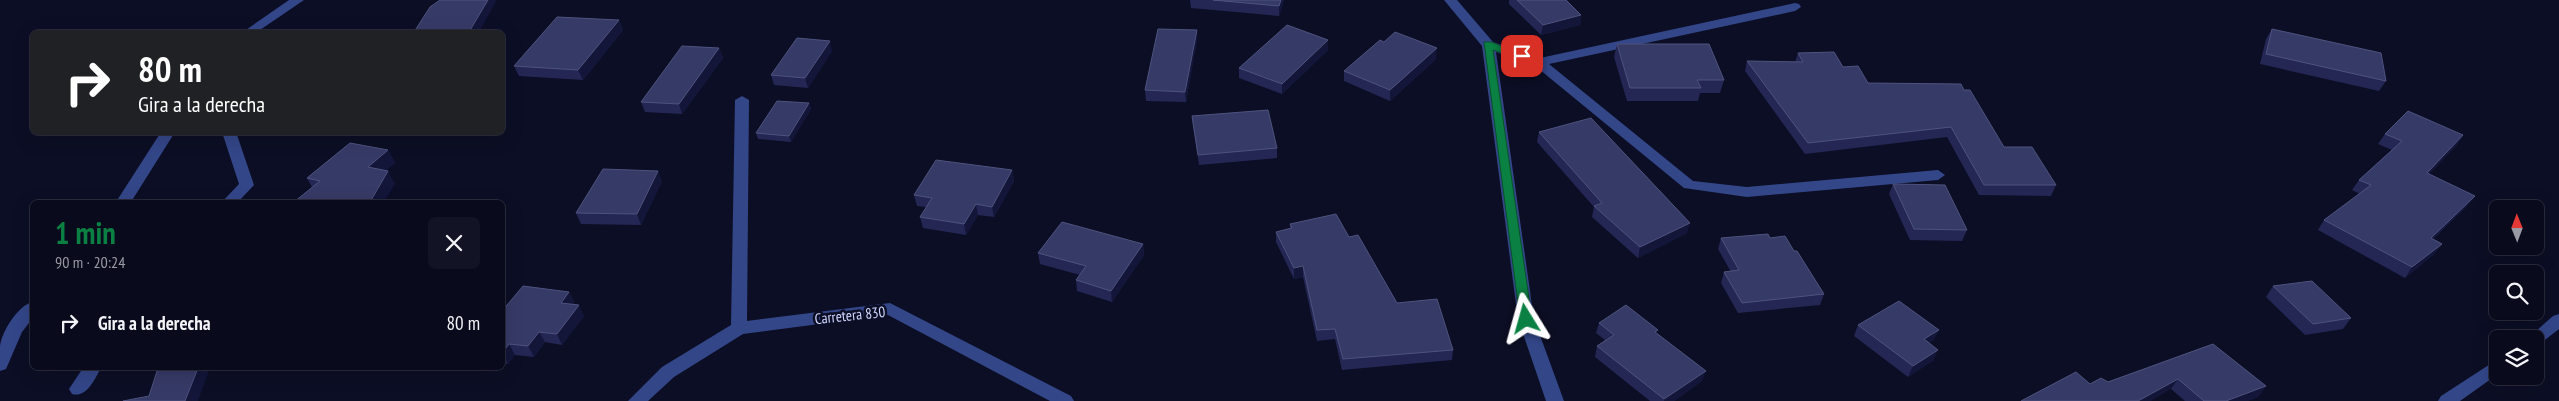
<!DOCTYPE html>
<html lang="es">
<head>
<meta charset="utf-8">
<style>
	:root { --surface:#090a1c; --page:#121325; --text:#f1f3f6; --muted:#999aa3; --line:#292b3b; --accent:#0b8043 }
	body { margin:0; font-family:"PT Sans Narrow",sans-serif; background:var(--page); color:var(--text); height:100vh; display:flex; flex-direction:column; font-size:19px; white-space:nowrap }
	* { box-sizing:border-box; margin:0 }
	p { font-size:16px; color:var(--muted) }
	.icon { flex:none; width:28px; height:28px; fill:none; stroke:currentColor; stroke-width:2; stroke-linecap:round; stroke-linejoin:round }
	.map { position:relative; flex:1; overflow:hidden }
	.panel { position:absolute; left:30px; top:200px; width:475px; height:170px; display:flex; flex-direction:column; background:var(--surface); border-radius:8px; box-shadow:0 5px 20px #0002,0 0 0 1px var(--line) }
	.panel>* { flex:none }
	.top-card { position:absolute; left:30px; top:30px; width:475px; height:105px; border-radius:8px; box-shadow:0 5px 20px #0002,0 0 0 1px var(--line); background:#202124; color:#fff; overflow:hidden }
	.needle { width:32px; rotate:359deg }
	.buttons { position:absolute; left:2489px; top:200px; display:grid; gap:10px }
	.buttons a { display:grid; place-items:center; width:55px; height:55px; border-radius:8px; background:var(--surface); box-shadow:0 5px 20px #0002,0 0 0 1px var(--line); font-size:25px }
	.pin { position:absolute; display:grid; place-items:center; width:42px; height:42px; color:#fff; margin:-21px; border-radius:10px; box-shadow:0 2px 8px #0006 }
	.me { position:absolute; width:55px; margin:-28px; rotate:352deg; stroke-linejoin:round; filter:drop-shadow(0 0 4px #0008) }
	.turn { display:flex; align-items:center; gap:18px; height:105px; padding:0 25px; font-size:22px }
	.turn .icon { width:65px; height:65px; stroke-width:2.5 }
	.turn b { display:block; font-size:35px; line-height:42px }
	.round { display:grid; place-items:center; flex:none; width:52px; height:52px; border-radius:8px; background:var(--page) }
	.overview { display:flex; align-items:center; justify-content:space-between; height:85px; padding:0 25px }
	h1 { font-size:30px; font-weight:700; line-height:38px; color:var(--accent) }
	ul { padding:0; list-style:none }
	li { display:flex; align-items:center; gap:15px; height:75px; padding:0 25px }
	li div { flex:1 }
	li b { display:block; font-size:19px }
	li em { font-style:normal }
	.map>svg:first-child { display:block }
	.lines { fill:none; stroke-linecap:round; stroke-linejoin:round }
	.minor { fill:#334688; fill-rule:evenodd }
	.wall { fill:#242754 }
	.shaded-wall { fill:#131539 }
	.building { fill:#363a66; stroke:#4e537e }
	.route { fill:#0b8043; stroke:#07532c }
	.labels { text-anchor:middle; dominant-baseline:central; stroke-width:5; stroke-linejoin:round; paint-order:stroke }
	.street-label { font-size:15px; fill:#d0d7ff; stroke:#0c0e25 }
</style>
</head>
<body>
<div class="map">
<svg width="2559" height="401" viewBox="0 0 2559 401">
	<rect width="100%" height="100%" fill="#0c0e25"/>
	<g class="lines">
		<g class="minor">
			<path d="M 289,0 L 304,0 L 257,32 L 243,32 Z"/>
			<path d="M 1444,0 L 1457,0 L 1493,42 L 1540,58 L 1795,3 L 1799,4 L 1801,7 L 1795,11 L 1549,64 L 1693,181 L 1747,187 L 1938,170 L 1945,175 L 1938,180 L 1747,197 L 1684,188 L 1534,65 L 1496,52 L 1534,319 L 1564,401 L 1546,401 L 1518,319 L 1482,46 Z"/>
			<path d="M 742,96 L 749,100 L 747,321 L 890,303 L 1071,396 L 1074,401 L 1050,401 L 888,315 L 743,334 L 674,377 L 648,401 L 628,401 L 662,367 L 731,325 L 735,100 Z"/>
			<path d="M 161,132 L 175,132 L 131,202 L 116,202 Z"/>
			<path d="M 222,132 L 236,132 L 254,185 L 238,202 L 222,202 L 239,184 Z"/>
			<path d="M 32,302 L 32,319 L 22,332 L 6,369 L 0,371 C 0,363 0,355 0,347 C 1,332 18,306 32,302 Z"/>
			<path d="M 2559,314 L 2559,329 L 2541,343 L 2535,345 L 2535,339 L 2527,339 L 2553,316 Z"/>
			<path d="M 2498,359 L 2498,374 L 2460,401 L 2438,401 L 2441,396 Z"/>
			<path d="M 83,368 L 101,368 C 94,380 87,398 72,394 L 69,389 Z"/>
		</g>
	</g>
	<g class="wall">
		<path d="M 1190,0 L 1284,0 L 1279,16 L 1191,8 Z"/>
		<path d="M 1509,0 L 1566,0 L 1581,15 L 1580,25 L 1541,35 L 1509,4 Z"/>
		<path d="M 619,20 L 623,30 L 583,80 L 519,76 L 514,66 Z"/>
		<path d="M 2272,29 L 2386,81 L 2379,91 L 2260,64 L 2266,39 Z"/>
		<path d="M 1197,40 L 1186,102 L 1146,101 L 1145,90 Z"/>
		<path d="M 1617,44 L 1724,80 L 1720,93 L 1700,93 L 1698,101 L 1627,101 L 1614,57 Z"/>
		<path d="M 719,48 L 723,58 L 682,114 L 645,112 L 641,102 Z"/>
		<path d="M 1328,50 L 1282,94 L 1239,78 L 1239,68 Z"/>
		<path d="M 832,51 L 808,88 L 774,85 L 771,75 Z"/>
		<path d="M 1798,53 L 1843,67 L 1868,83 L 1964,90 L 2004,147 L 2056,185 L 2051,196 L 1979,195 L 1947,137 L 1805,154 L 1745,71 L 1747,61 L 1795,62 Z"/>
		<path d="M 1436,59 L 1390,101 L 1344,81 L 1344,71 Z"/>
		<path d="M 809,103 L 811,109 L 791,142 L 758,139 L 756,133 Z"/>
		<path d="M 1192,116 L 1277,148 L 1277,158 L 1199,165 L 1193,126 Z"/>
		<path d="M 1539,132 L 1687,233 L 1638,258 L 1592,217 L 1594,207 L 1537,142 Z"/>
		<path d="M 2385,134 L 2463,135 L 2456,146 L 2429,174 L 2467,206 L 2433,239 L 2442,244 L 2434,254 L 2405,278 L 2318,230 L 2324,220 L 2360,194 L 2352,190 L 2359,180 L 2392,150 L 2378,144 Z"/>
		<path d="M 388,150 L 395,163 L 386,170 L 395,184 L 312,187 L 307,178 Z"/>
		<path d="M 1012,170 L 1014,181 L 994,217 L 978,215 L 966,235 L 923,228 L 920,217 L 927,207 L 917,206 L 914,195 Z"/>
		<path d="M 662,181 L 641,225 L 581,224 L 576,213 Z"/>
		<path d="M 1893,184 L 1967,230 L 1962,241 L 1910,240 L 1889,194 Z"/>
		<path d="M 1290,224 L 1349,237 L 1397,303 L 1453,350 L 1452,360 L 1342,370 L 1335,339 L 1317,341 L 1303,277 L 1294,279 L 1276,242 L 1276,232 L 1290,228 Z"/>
		<path d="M 1721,238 L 1770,238 L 1794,251 L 1824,294 L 1820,305 L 1738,313 L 1721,283 L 1724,272 L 1731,272 L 1718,249 Z"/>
		<path d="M 1143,244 L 1144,255 L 1112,302 L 1077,291 L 1076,280 L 1080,275 L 1040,264 L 1038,253 Z"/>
		<path d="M 2273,286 L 2351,318 L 2343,329 L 2305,335 L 2266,297 Z"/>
		<path d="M 569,292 L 574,302 L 573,305 L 584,316 L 562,345 L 545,342 L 534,357 L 515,355 L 508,364 L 502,363 L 502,311 Z"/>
		<path d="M 1599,323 L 1657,334 L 1702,381 L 1674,401 L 1650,401 L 1595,357 L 1597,346 L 1605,340 L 1596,333 Z"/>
		<path d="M 1858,325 L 1934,340 L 1929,343 L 1934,360 L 1908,377 L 1854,336 Z"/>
		<path d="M 2213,344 L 2266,386 L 2258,397 L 2247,401 L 2185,401 L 2171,389 L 2090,384 L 2108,382 Z"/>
	</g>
	<g class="shaded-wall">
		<path d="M 488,0 L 497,0 L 479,32 L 469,32 Z"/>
		<path d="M 1281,0 L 1284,0 L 1279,16 L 1279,6 Z"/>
		<path d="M 1581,15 L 1580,25 L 1541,35 L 1543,25 Z"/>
		<path d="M 619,20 L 623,30 L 583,80 L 578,70 Z"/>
		<path d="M 1197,30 L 1197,40 L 1186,102 L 1185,92 Z"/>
		<path d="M 1328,40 L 1328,50 L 1282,94 L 1282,84 Z"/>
		<path d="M 830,41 L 832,51 L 808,88 L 805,78 Z"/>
		<path d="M 719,48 L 723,58 L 682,114 L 679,104 Z"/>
		<path d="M 1437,48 L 1436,59 L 1390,101 L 1390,90 Z"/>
		<path d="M 809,103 L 811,109 L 791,142 L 789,136 Z"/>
		<path d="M 2463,135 L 2456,146 L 2420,184 L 2427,173 Z"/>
		<path d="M 388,150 L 395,163 L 375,180 L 368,167 Z"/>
		<path d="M 1012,170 L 1014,181 L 994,217 L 992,207 Z"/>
		<path d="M 388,171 L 395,184 L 384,202 L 370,202 Z"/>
		<path d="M 658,171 L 662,181 L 641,225 L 637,214 Z"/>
		<path d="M 2475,196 L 2467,206 L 2423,248 L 2431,238 Z"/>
		<path d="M 976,204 L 978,215 L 966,235 L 964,224 Z"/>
		<path d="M 1690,223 L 1687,233 L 1638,258 L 1640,247 Z"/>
		<path d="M 1143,244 L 1144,255 L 1112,302 L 1111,291 Z"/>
		<path d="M 2442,244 L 2434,254 L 2405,278 L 2412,267 Z"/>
		<path d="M 1303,266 L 1303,277 L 1294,279 L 1294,268 Z"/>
		<path d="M 569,292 L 574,302 L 566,314 L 561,303 Z"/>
		<path d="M 579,305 L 584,316 L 562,345 L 557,334 Z"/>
		<path d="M 1939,330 L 1934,340 L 1919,350 L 1924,339 Z"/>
		<path d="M 539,332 L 545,342 L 534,357 L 528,346 Z"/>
		<path d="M 509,344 L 515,355 L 508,364 L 502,353 Z"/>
		<path d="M 1938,350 L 1934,360 L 1908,377 L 1913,366 Z"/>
		<path d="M 198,368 L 210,368 L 198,401 L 185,401 Z"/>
		<path d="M 1706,371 L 1702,381 L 1674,401 L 1664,401 L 1664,399 Z"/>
		<path d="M 2178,379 L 2171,389 L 2151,401 L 2138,401 Z"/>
		<path d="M 2266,386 L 2258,397 L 2247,401 L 2226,401 Z"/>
	</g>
	<g class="building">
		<path d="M 440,0 L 488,0 L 469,32 L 414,32 L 430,7 Z"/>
		<path d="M 1213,0 L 1281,0 L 1279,6 Z"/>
		<path d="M 1517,0 L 1566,0 L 1581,15 L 1543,25 Z"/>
		<path d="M 557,17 L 619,20 L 578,70 L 514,66 Z"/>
		<path d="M 1287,25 L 1328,40 L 1282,84 L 1239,68 Z"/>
		<path d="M 1158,29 L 1197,30 L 1185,92 L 1145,90 Z"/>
		<path d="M 2272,29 L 2381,53 L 2386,81 L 2266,54 Z"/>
		<path d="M 1395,32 L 1437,48 L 1390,90 L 1344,71 L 1380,40 L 1384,42 Z"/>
		<path d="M 797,38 L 830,41 L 805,78 L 771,75 Z"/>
		<path d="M 1617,44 L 1709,44 L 1724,80 L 1697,80 L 1701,88 L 1630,88 Z"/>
		<path d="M 682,46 L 719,48 L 679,104 L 641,102 Z"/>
		<path d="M 1834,52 L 1843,67 L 1858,66 L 1868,83 L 1961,84 L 1964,90 L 1970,90 L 2004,147 L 2032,147 L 2056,185 L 1984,185 L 1951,127 L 1808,143 L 1747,61 L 1803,62 L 1798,53 Z"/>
		<path d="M 777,101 L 809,103 L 789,136 L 756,133 Z"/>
		<path d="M 1268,110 L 1277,148 L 1198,155 L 1192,116 Z"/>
		<path d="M 2408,111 L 2463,135 L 2427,173 L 2475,196 L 2431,238 L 2442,244 L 2412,267 L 2324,220 L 2371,185 L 2359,180 L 2402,141 L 2385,134 Z"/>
		<path d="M 1591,118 L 1690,223 L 1640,247 L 1594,206 L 1602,203 L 1539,132 Z"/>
		<path d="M 350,143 L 388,150 L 368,167 L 388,171 L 370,202 L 294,202 L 320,181 L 307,178 Z"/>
		<path d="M 936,160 L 1012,170 L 992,207 L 976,204 L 964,224 L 920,217 L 932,198 L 914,195 Z"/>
		<path d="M 603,169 L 658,171 L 637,214 L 576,213 Z"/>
		<path d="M 1893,184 L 1945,185 L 1967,230 L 1914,229 Z"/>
		<path d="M 1336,214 L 1349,237 L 1358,235 L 1397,303 L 1437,299 L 1453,350 L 1343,359 L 1335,329 L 1317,330 L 1303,266 L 1294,268 L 1276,232 L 1292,228 L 1290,224 Z"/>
		<path d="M 1062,222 L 1143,244 L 1111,291 L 1076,280 L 1086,266 L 1038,253 Z"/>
		<path d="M 1768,234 L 1770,238 L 1785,236 L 1794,251 L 1797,251 L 1824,294 L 1742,303 L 1724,272 L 1739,270 L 1721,238 Z"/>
		<path d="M 2312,281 L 2351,318 L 2313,324 L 2273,286 Z"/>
		<path d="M 523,286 L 569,292 L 561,303 L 579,305 L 557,334 L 539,332 L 528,346 L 509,344 L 502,353 L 502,311 Z"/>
		<path d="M 1899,301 L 1939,330 L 1924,339 L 1938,350 L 1913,366 L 1858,325 Z"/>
		<path d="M 1626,305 L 1658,330 L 1655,332 L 1706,371 L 1664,399 L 1597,346 L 1614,335 L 1599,323 Z"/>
		<path d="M 2213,344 L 2266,386 L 2226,401 L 2204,401 L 2178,379 L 2138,401 L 2021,401 L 2076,372 L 2090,384 L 2101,378 L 2108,382 Z"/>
		<path d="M 158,368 L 198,368 L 185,401 L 123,401 L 149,396 Z"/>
	</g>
	<path class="route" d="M 1484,42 L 1491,42 L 1527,56 L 1522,59 L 1493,50 L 1532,319 L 1526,324 L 1520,319 Z"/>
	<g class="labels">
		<g class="street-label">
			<text transform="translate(850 315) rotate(-6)">Carretera 830</text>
		</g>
	</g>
</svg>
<div class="buttons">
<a><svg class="needle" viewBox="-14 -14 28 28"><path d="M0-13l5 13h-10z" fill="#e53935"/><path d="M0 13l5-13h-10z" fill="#999aa3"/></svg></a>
<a><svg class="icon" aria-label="search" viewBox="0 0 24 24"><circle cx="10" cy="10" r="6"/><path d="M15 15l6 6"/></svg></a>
<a><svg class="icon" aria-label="layers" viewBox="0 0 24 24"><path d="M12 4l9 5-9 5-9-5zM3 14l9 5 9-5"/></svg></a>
</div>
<div class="pin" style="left:1522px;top:56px;background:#d93025"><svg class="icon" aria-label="arrive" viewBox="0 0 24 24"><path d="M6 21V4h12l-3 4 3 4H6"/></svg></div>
<svg class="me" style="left:1526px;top:319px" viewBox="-20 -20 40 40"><path d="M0-17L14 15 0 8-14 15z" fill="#0b8043" stroke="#fff" stroke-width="4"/></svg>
<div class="top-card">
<div class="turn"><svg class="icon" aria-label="right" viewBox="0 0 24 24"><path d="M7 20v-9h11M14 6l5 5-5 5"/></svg><div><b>80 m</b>Gira a la derecha</div></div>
</div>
<section class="panel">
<div class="overview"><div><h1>1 min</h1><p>90 m · 20:24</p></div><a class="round"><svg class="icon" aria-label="close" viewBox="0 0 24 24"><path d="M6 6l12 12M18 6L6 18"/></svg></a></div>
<ul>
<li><svg class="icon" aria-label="right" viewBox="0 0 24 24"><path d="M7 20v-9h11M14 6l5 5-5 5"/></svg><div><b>Gira a la derecha</b></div><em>80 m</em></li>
</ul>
</section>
</div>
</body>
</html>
